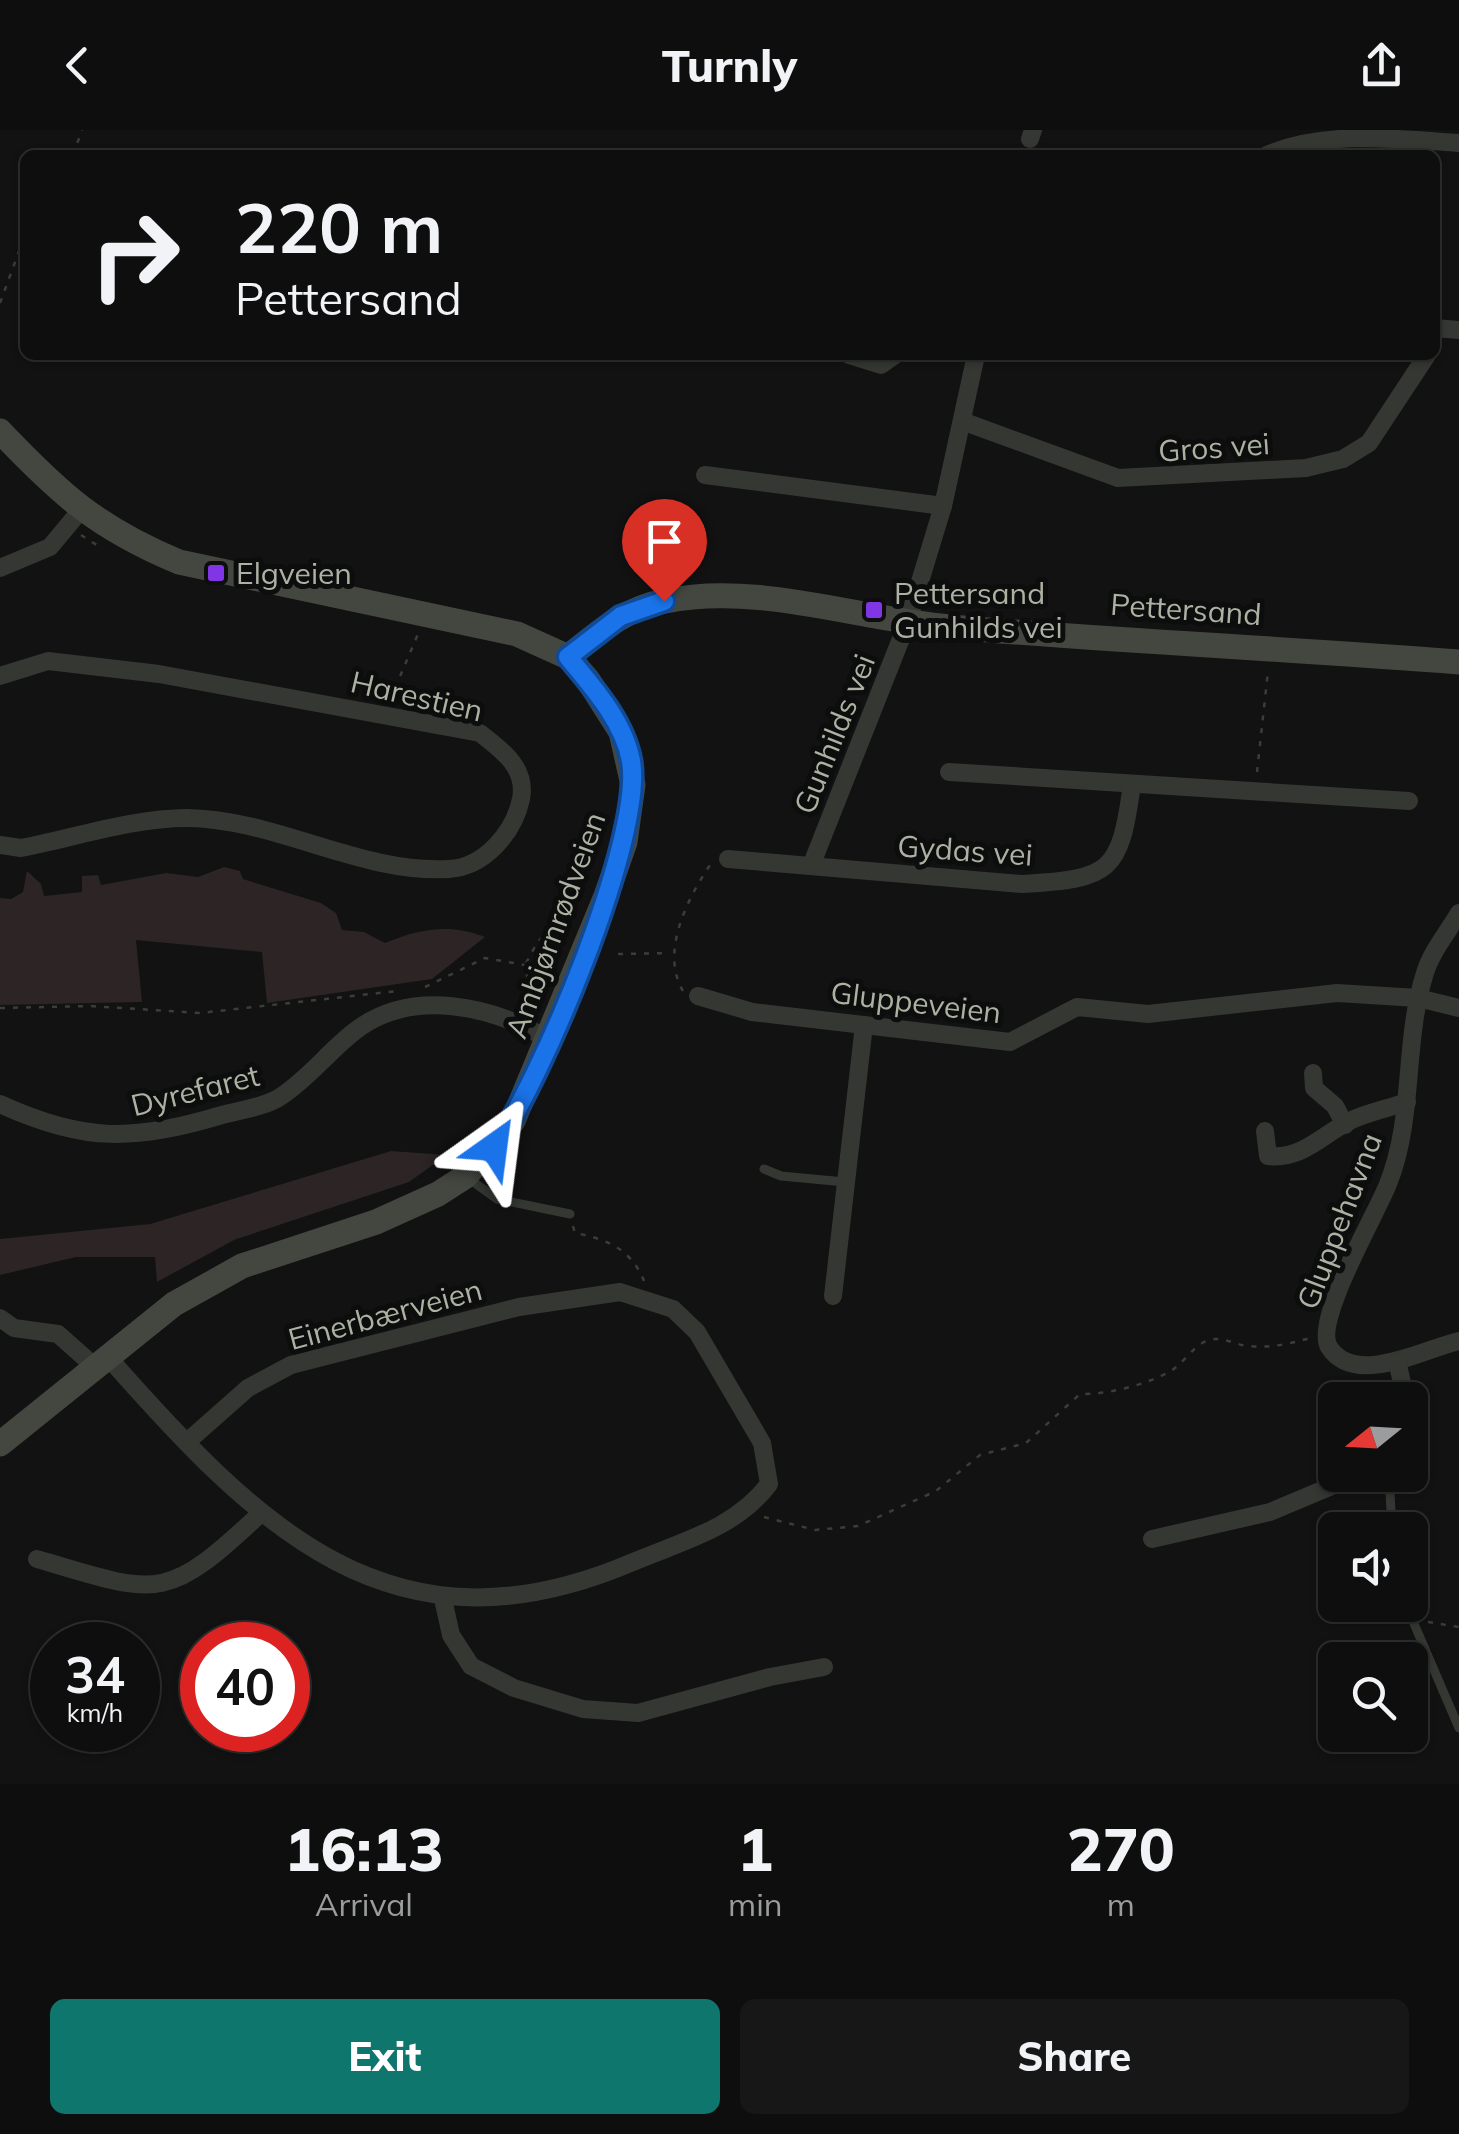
<!DOCTYPE html>
<html lang="en">
<head>
<meta charset="utf-8">
<style>
	:root { --surface:#0d0e0d; --page:#161716; --text:#f1f3f6; --muted:#9a9c9d; --line:#2d2e2e; --accent:#0f766e }
	body { margin:0; font-family:Mulish,sans-serif; background:var(--page); color:var(--text); height:100vh; display:flex; flex-direction:column; font-size:38px; white-space:nowrap }
	* { box-sizing:border-box; margin:0 }
	p { font-size:32px; color:var(--muted) }
	.icon { flex:none; width:55px; height:55px; fill:none; stroke:currentColor; stroke-width:2; stroke-linecap:round; stroke-linejoin:round }
	.map { position:relative; height:1654px; overflow:hidden }
	.panel { display:flex; flex-direction:column; background:var(--surface); flex:1 }
	.panel>* { flex:none }
	.guide { position:absolute; left:20px; top:20px; width:1420px; height:210px; border-radius:15px; box-shadow:0 2px 8px #0004,0 0 0 2px var(--line); background:#0d0e0d; color:var(--text); overflow:hidden }
	.needle { width:65px; rotate:252deg }
	.tools { position:absolute; left:1318px; top:1252px; display:grid; gap:20px }
	.tools a { display:grid; place-items:center; width:110px; height:110px; border-radius:15px; background:var(--surface); box-shadow:0 2px 8px #0004,0 0 0 2px var(--line); font-size:50px }
	.speed { position:absolute; left:30px; top:1492px; display:flex; gap:20px; font-size:50px; font-weight:700; text-align:center }
	.speed>* { display:grid; place-content:center; width:130px; height:130px; border-radius:50%; background:var(--surface); box-shadow:0 2px 8px #0004,0 0 0 2px var(--line); line-height:1 }
	.speed small { font-size:25px; font-weight:400 }
	.speed .limit { border:15px solid #d22; background:#fff; color:#111 }
	.pin { position:absolute; display:grid; place-items:center; width:85px; height:85px; color:#fff; margin:-102px -42px; border-radius:50% 50% 50% 0; rotate:-45deg; box-shadow:0 0 10px #0007 }
	.pin .icon { rotate:45deg }
	.me { position:absolute; width:110px; margin:-55px; rotate:31deg; stroke-linejoin:round; filter:drop-shadow(0 0 8px #0008) }
	.turn { display:flex; align-items:center; gap:35px; height:210px; padding:0 50px; font-size:45px }
	.turn .icon { width:130px; height:130px; stroke-width:2.5 }
	.turn b { display:block; font-size:70px; line-height:85px }
	.eta { display:flex; justify-content:space-evenly; align-items:center; height:170px; text-align:center }
	.eta b { font-size:60px; font-weight:800; line-height:70px }
	.button { display:flex; gap:20px; margin-top:auto; padding:20px 50px }
	.button a { flex:1; height:115px; border-radius:15px; background:var(--accent); color:#fff; font-size:40px; font-weight:800; line-height:115px; text-align:center }
	.button a+a { background:var(--page); color:var(--text) }
	header { display:flex; justify-content:space-between; align-items:center; height:130px; padding:0 50px; background:var(--surface); font-size:45px; font-weight:800 }
	.map>svg:first-child { display:block }
	.green { fill:#2c2425 }
	.lines { fill:none; stroke-linecap:round; stroke-linejoin:round }
	.path { stroke:#3b3e38; stroke-width:2.5; stroke-dasharray:5 8; stroke-linecap:butt }
	.lane { stroke:#343732; stroke-width:9 }
	.street { stroke:#343732; stroke-width:18 }
	.secondary { stroke:#434740; stroke-width:25 }
	.route-casing { stroke:#114b97; stroke-width:25 }
	.route { stroke:#1a73e8; stroke-width:18 }
	.poi-dot { fill:#8136e5; stroke:#0c0d0c; stroke-width:4 }
	.labels { text-anchor:middle; dominant-baseline:central; stroke-width:10; stroke-linejoin:round; paint-order:stroke }
	.street-label { font-size:30px; fill:#abb2a3; stroke:#0c0d0c }
	.poi-label { font-size:30px; fill:#abb2a3; stroke:#0c0d0c; text-anchor:start }
</style>
</head>
<body>
<header><svg class="icon" aria-label="back" viewBox="0 0 24 24"><path d="M15 5l-7 7 7 7"/></svg>Turnly<svg class="icon" aria-label="share" viewBox="0 0 24 24"><path d="M12 15V3M7 8l5-5 5 5M5 13v7h14v-7"/></svg></header>
<div class="map">
<svg width="1459" height="1654" viewBox="0 0 1459 1654">
	<rect width="100%" height="100%" fill="#111211"/>
	<g class="green">
		<path d="M 224,737 L 240,741 L 243,749 L 321,773 L 336,783 L 342,800 L 364,802 L 385,813 C 419,799 450,793 485,807 L 432,849 L 267,873 L 262,822 L 136,810 L 142,872 L 0,875 L 0,768 L 11,769 L 23,762 L 27,741 L 41,754 L 44,766 L 82,762 L 82,746 L 98,745 L 101,755 L 166,743 L 198,747 Z"/>
		<path d="M 391,1021 L 447,1025 L 409,1052 L 234,1110 L 157,1152 L 155,1127 L 76,1127 L 0,1145 L 0,1109 L 150,1094 Z"/>
	</g>
	<g class="lines">
		<g class="path">
			<path d="M 73,25 L 82,0"/>
			<path d="M 0,173 L 25,105"/>
			<path d="M 81,405 L 103,419"/>
			<path d="M 390,570 L 418,504"/>
			<path d="M 1257,642 L 1268,541"/>
			<path d="M 618,824 L 669,823"/>
			<path d="M 534,825 L 547,826"/>
			<path d="M 526,833 L 538,811 L 575,783"/>
			<path d="M 425,857 L 485,828 L 525,835 L 534,883"/>
			<path d="M 683,861 C 660,823 687,769 710,735"/>
			<path d="M 0,878 L 90,876 L 200,883 L 397,861"/>
			<path d="M 573,1096 L 575,1103 C 607,1109 631,1119 644,1151"/>
			<path d="M 764,1387 L 815,1400 L 858,1396 L 936,1361 L 980,1325 L 1026,1313 L 1080,1264 C 1106,1265 1145,1255 1169,1242 C 1182,1235 1191,1219 1204,1212 C 1221,1204 1233,1215 1249,1216 C 1270,1218 1290,1214 1310,1208"/>
			<path d="M 1428,1492 L 1459,1497"/>
		</g>
		<g class="lane">
			<path d="M 764,1039 L 781,1046 L 845,1052"/>
			<path d="M 468,1048 L 497,1069 L 570,1084"/>
			<path d="M 1389,1345 L 1392,1400"/>
			<path d="M 1406,1475 L 1459,1598"/>
		</g>
		<g class="street">
			<path d="M 1030,9 L 1033,0"/>
			<path d="M 1267,25 C 1323,0 1399,9 1459,13"/>
			<path d="M 1435,198 L 1459,200"/>
			<path d="M 849,225 L 881,235 L 895,225"/>
			<path d="M 962,291 L 1118,348 L 1306,338 L 1343,329 L 1369,313 L 1427,225"/>
			<path d="M 705,345 L 943,376"/>
			<path d="M 0,438 L 50,417 L 80,381"/>
			<path d="M 0,546 L 48,531 L 159,544 L 480,603 C 502,620 527,638 521,669 C 514,702 485,737 449,739 C 360,744 276,689 187,688 C 133,688 73,708 21,718 L 0,715"/>
			<path d="M 949,642 L 1409,671"/>
			<path d="M 728,729 L 1022,754 C 1112,749 1120,742 1132,654"/>
			<path d="M 811,736 L 908,491 L 943,376 L 976,225"/>
			<path d="M 1459,783 C 1448,802 1431,822 1425,843 C 1403,911 1415,987 1388,1054 C 1377,1083 1313,1191 1329,1217 C 1355,1258 1426,1218 1459,1211"/>
			<path d="M 698,866 L 752,882 L 1010,912 L 1077,877 L 1148,884 L 1337,863 L 1418,868 L 1459,878"/>
			<path d="M 1313,943 L 1314,958 L 1335,976 L 1345,995"/>
			<path d="M 0,974 C 85,1013 134,1011 222,985 C 240,980 265,977 280,967 C 308,949 329,921 355,901 C 412,857 493,876 549,910"/>
			<path d="M 1265,1001 L 1268,1026 C 1304,1030 1324,1002 1354,989 C 1370,982 1389,978 1407,972"/>
			<path d="M 833,1166 L 864,895"/>
			<path d="M 0,1188 L 14,1198 L 58,1204 L 94,1236"/>
			<path d="M 107,1226 C 258,1397 392,1535 633,1432 C 683,1411 736,1398 769,1354 L 762,1313 L 697,1202 L 673,1179 L 620,1162 L 519,1177 L 291,1235 L 248,1258 L 188,1311"/>
			<path d="M 1397,1231 L 1406,1270"/>
			<path d="M 1152,1409 L 1270,1382 L 1358,1345"/>
			<path d="M 37,1429 C 160,1466 166,1472 261,1383"/>
			<path d="M 443,1469 L 451,1505 L 471,1536 L 514,1558 L 583,1579 L 638,1583 L 770,1547 L 824,1537"/>
		</g>
		<g class="secondary">
			<path d="M 0,301 C 60,364 97,398 179,432 L 517,504 L 568,527 L 588,550 L 621,602 L 633,655 L 625,712 L 606,766 L 513,991 L 466,1046 L 438,1064 L 376,1092 L 242,1136 L 174,1174 L 0,1314"/>
			<path d="M 568,527 C 598,503 625,478 665,471 C 759,452 857,489 951,497 C 1120,511 1290,519 1459,532"/>
		</g>
	</g>
	<g class="lines">
		<g class="route-casing">
			<path id="route" d="M 494,1017 C 541,952 644,707 631,631 C 624,592 593,557 568,527 L 621,486 L 664,471"/>
		</g>
		<use href="#route" class="route"/>
	</g>
	<g class="poi-dot">
		<rect x="206" y="433" width="20" height="20" rx="5"/>
		<rect x="864" y="470" width="20" height="20" rx="5"/>
	</g>
	<g class="labels">
		<g class="street-label">
			<text transform="translate(1214 317) rotate(-4)">Gros vei</text>
			<text transform="translate(1186 479) rotate(4)">Pettersand</text>
			<text transform="translate(417 566) rotate(13)">Harestien</text>
			<text transform="translate(834 604) rotate(-68)">Gunhilds vei</text>
			<text transform="translate(965 720) rotate(4)">Gydas vei</text>
			<text transform="translate(555 795) rotate(-70)">Ambjørnrødveien</text>
			<text transform="translate(916 872) rotate(7)">Gluppeveien</text>
			<text transform="translate(195 960) rotate(-14)">Dyrefaret</text>
			<text transform="translate(1339 1091) rotate(-69)">Gluppehavna</text>
			<text transform="translate(385 1184) rotate(-15)">Einerbærveien</text>
		</g>
		<g class="poi-label">
			<text x="236" y="443">Elgveien</text>
			<text x="894" y="463">Pettersand<tspan x="894" dy="34">Gunhilds vei</tspan></text>
		</g>
	</g>
</svg>
<div class="tools">
<a><svg class="needle" viewBox="-14 -14 28 28"><path d="M0-13l5 13h-10z" fill="#e53935"/><path d="M0 13l5-13h-10z" fill="#9a9c9d"/></svg></a>
<a><svg class="icon" aria-label="sound" viewBox="0 0 24 24"><path d="M4 9h4l5-4v14l-5-4H4zM17 9q2 3 0 6"/></svg></a>
<a><svg class="icon" aria-label="search" viewBox="0 0 24 24"><circle cx="10" cy="10" r="6"/><path d="M15 15l6 6"/></svg></a>
</div>
<div class="speed"><div>34<small>km/h</small></div><div class="limit">40</div></div>
<div class="pin" style="left:664px;top:471px;background:#d93025"><svg class="icon" aria-label="arrive" viewBox="0 0 24 24"><path d="M6 21V4h12l-3 4 3 4H6"/></svg></div>
<svg class="me" style="left:494px;top:1017px" viewBox="-20 -20 40 40"><path d="M0-17L14 15 0 8-14 15z" fill="#1a73e8" stroke="#fff" stroke-width="4"/></svg>
<div class="guide">
<div class="turn"><svg class="icon" aria-label="right" viewBox="0 0 24 24"><path d="M7 20v-9h11M14 6l5 5-5 5"/></svg><div><b>220 m</b>Pettersand</div></div>
</div>
</div>
<section class="panel">
<div class="eta">
<div><b>16:13</b><p>Arrival</p></div>
<div><b>1</b><p>min</p></div>
<div><b>270</b><p>m</p></div>
</div>
<div class="button"><a>Exit</a><a>Share</a></div>
</section>
</body>
</html>
